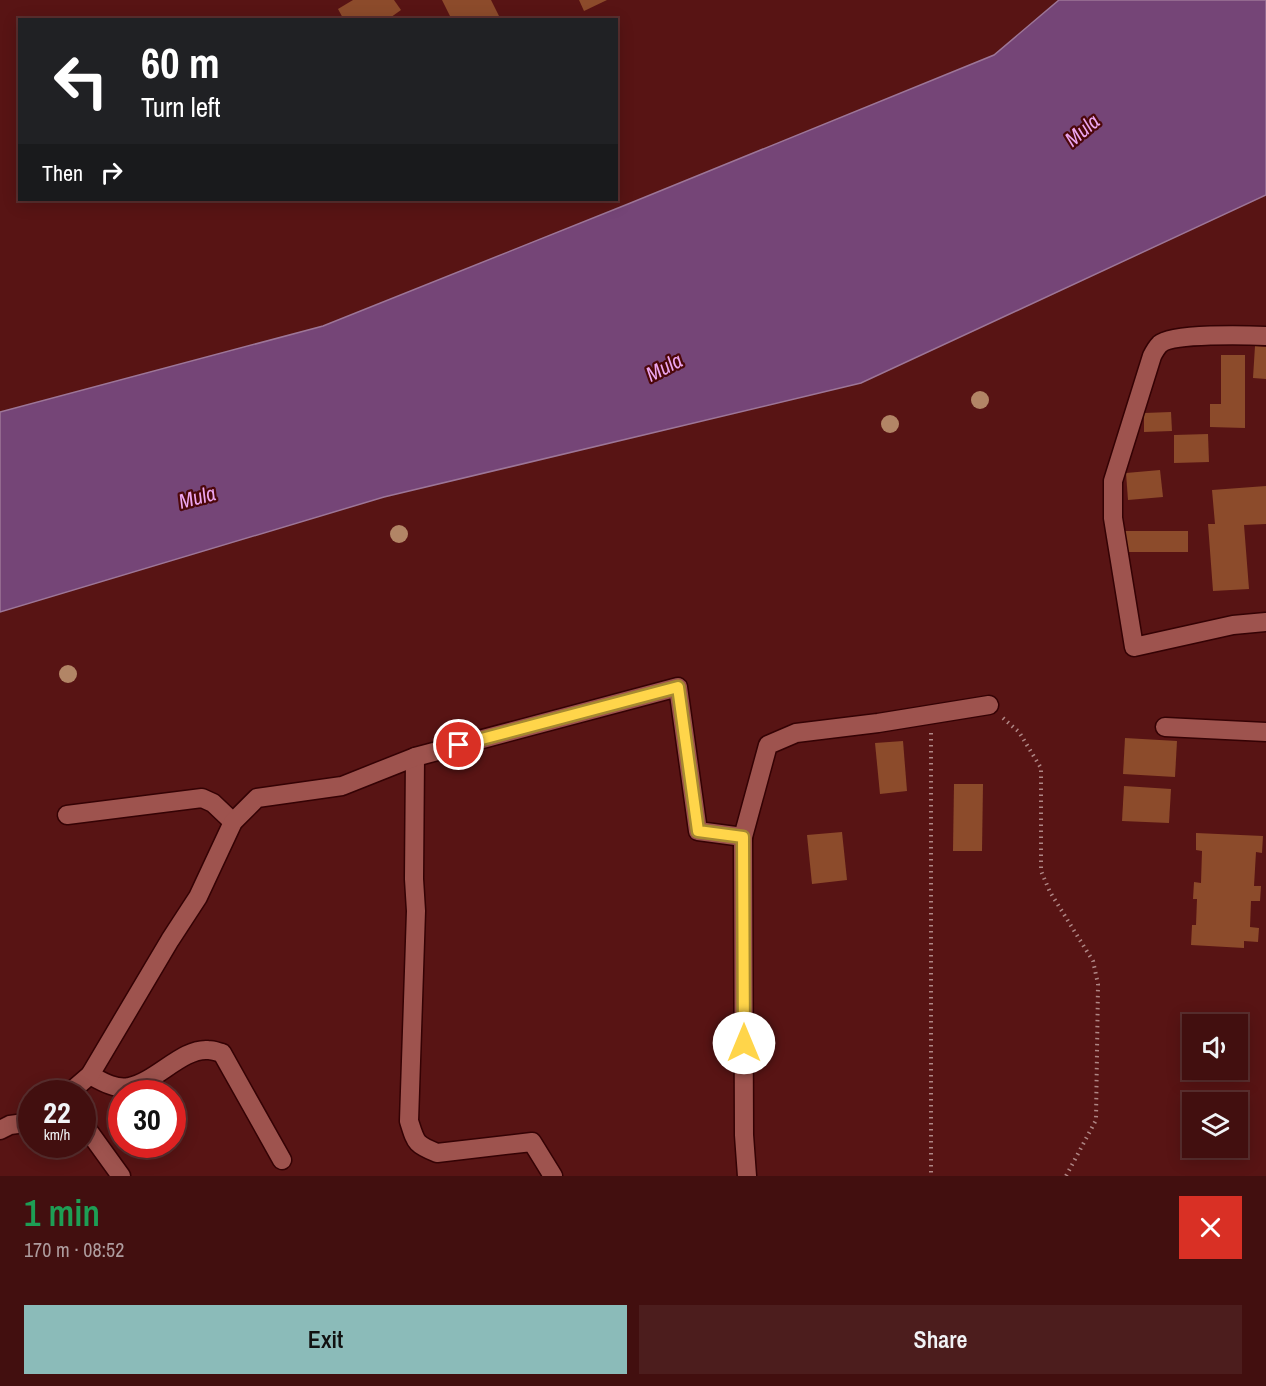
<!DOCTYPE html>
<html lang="en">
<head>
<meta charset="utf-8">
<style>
	:root { --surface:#420f0f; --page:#4c1d1d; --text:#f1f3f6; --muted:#ae9c9e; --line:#5a2f2f; --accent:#8bbbb9 }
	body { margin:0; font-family:"Archivo Narrow",sans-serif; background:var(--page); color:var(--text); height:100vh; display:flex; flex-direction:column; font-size:22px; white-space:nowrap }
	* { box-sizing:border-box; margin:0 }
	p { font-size:20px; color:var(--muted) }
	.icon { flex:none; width:33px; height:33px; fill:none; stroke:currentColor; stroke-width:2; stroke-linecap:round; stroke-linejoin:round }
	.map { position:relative; height:1176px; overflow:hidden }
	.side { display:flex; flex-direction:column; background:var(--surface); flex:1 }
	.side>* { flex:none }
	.banner { position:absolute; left:18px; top:18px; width:600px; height:183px; border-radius:0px; box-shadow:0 3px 15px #0003,0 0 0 2px var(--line); background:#202124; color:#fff; overflow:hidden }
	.fabs { position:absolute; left:1182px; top:1014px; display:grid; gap:12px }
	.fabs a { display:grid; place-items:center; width:66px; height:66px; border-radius:0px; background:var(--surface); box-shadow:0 3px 15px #0003,0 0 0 2px var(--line); font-size:30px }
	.speed { position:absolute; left:18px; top:1080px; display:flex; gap:12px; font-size:30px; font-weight:700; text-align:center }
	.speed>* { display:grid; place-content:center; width:78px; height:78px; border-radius:50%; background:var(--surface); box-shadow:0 3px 15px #0003,0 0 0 2px var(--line); line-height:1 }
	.speed small { font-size:15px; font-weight:400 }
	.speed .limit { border:9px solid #d22; background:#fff; color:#111 }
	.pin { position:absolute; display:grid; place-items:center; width:51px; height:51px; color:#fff; margin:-26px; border:3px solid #fff; border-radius:50%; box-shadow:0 2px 6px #0007 }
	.me { position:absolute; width:66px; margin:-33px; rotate:0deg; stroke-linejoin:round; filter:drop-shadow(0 0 4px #0008) }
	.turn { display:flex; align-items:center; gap:21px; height:126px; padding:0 24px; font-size:27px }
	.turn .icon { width:78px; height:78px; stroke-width:2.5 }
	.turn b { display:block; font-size:42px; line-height:51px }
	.then { display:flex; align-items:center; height:57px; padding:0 24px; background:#0003; gap:12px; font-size:22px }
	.round { display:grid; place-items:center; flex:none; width:63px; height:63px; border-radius:0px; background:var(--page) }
	.overview { display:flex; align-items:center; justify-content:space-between; height:102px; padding:0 24px }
	h1 { font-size:36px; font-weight:600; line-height:45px; color:#1e9e55 }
	.button { display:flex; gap:12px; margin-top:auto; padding:12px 24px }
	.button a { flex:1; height:69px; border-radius:0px; background:var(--accent); color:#111; font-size:24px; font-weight:600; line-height:69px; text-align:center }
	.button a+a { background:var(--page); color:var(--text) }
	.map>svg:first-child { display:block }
	.water { fill:#754577; stroke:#9d7698; stroke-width:1.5 }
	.building { fill:#8c4b2b }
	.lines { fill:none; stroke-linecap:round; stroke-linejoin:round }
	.minor-casing { stroke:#340204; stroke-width:21 }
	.path { stroke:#af8685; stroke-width:4; stroke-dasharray:1.5 4.5; stroke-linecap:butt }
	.minor { stroke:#9e534e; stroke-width:18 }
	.tree { fill:#b28566 }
	.route-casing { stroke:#a68a30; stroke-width:15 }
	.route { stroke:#ffd54a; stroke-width:10 }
	.labels { text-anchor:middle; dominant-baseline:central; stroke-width:4.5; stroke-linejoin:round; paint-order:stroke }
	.water-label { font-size:21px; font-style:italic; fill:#eda6f0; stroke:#4c070a }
</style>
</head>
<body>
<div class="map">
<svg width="1266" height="1176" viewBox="0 0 1266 1176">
	<rect width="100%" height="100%" fill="#581414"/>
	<path class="water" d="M 1059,0 L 1266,0 L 1266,195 L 861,383 L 384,497 L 0,612 L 0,412 L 323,326 L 628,204 L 994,55 Z"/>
	<g class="building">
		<path d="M 353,0 L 394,0 L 401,10 L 387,20 L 344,20 L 338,9 Z"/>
		<path d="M 442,0 L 491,0 L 501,20 L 452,20 Z"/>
		<path d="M 579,0 L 607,0 L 584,11 Z"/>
		<path d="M 1255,346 L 1266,347 L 1266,379 L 1253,378 Z"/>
		<path d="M 1221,355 L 1245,355 L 1245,428 L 1210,427 L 1210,404 L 1221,404 Z"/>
		<path d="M 1171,412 L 1172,431 L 1144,432 L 1144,413 Z"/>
		<path d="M 1208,434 L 1209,462 L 1174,463 L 1174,435 Z"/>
		<path d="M 1160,470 L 1163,497 L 1128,500 L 1126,473 Z"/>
		<path d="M 1266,486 L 1266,524 L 1244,525 L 1249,589 L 1213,591 L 1208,524 L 1215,524 L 1212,490 Z"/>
		<path d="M 1122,531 L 1188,531 L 1188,552 L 1123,552 Z"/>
		<path d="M 1125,738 L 1177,741 L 1175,777 L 1123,774 Z"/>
		<path d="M 903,741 L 907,791 L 880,794 L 875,743 Z"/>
		<path d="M 954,784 L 983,784 L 982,851 L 953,851 Z"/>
		<path d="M 1124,786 L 1171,789 L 1169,823 L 1122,821 Z"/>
		<path d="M 842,832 L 847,880 L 812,884 L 807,835 Z"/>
		<path d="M 1196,833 L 1263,836 L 1262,853 L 1256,852 L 1254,886 L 1261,886 L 1260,901 L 1251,901 L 1250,927 L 1259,928 L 1258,942 L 1244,941 L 1244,948 L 1191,945 L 1192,925 L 1196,925 L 1197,899 L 1193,899 L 1194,882 L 1201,883 L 1202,851 L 1196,850 Z"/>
	</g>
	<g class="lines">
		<g class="minor-casing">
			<g id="minor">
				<path d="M 1266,336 C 1247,335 1172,333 1160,344 C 1157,347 1154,352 1152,356 L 1113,481 L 1113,518 L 1134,647 L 1233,625 L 1266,622"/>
				<path d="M 1165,727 L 1266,732"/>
				<path d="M 415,757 L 414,879 L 416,911 L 409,1121 C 416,1143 415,1144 437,1153 L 532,1142 L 553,1176"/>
				<path d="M 67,815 L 202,798 L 213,803 L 233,822"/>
				<path d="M 743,837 L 744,1135 L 747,1176"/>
				<path d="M 90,1075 C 101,1081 116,1090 129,1087 C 156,1082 182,1048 208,1050 C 213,1050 218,1052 222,1053 L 282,1160"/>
				<path d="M 68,1094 L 90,1075 L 170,940 L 198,897 L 233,822 L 257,798 L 342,786 L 415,757 L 678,687 L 698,831 L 743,837 L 768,745 L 796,733 L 878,723 L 989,705"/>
				<path d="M 82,1122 L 121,1176"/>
				<path d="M 0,1130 L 10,1125 L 32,1122"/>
			</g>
		</g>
		<g class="path">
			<path d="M 1003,718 L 1019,732 L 1041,768 L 1041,871 L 1050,892 L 1093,961 L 1098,984 L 1096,1120 L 1066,1176"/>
			<path d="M 931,733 L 931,1176"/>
		</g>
		<use href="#minor" class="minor"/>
	</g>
	<g class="tree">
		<circle cx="980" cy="400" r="9"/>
		<circle cx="890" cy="424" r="9"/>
		<circle cx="399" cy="534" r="9"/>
		<circle cx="68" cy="674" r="9"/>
	</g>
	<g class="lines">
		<g class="route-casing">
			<path id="route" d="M 459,745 L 678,687 L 698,831 L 743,837 L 744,1043"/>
		</g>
		<use href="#route" class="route"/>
	</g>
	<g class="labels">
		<g class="water-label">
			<text transform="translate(1082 130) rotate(-40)">Mula</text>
			<text transform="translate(664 367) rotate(-27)">Mula</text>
			<text transform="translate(197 497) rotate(-15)">Mula</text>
		</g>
	</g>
</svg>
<div class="fabs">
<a><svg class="icon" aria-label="sound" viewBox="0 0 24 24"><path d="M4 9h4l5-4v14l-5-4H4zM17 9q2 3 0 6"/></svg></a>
<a><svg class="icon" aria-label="layers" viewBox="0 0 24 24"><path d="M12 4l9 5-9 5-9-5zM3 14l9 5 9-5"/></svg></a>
</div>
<div class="speed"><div>22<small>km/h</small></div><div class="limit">30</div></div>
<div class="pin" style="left:459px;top:745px;background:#d93025"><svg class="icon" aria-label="arrive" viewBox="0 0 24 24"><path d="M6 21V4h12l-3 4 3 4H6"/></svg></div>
<svg class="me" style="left:744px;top:1043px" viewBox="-20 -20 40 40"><circle r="19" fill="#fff"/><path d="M0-13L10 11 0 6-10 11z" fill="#ffd54a"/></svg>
<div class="banner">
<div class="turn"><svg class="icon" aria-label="left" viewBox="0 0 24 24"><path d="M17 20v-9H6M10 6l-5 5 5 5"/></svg><div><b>60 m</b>Turn left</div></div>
<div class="then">Then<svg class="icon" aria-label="right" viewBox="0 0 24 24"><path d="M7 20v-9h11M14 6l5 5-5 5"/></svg></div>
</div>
</div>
<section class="side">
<div class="overview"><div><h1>1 min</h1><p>170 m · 08:52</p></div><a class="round" style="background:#d93025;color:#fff"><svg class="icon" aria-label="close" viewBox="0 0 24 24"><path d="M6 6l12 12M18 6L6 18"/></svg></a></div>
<div class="button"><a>Exit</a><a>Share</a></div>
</section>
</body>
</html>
